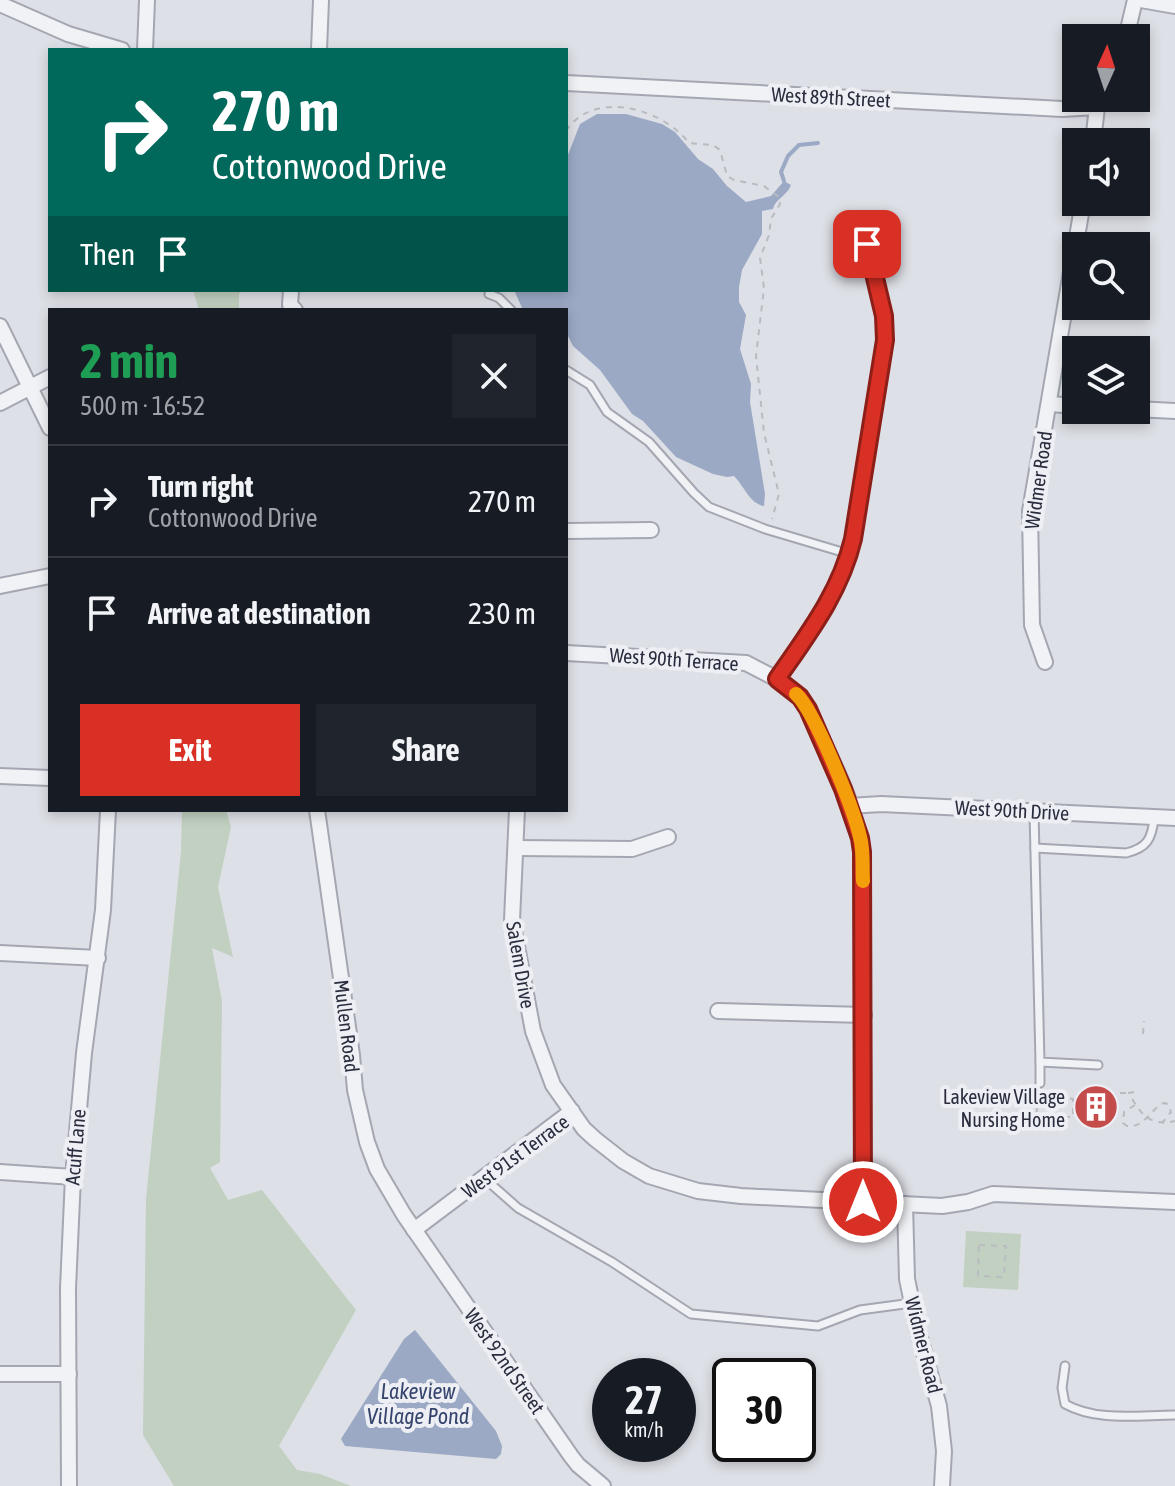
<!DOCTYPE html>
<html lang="en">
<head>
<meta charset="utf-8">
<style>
	:root { --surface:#171b24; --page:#20242c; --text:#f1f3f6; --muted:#9ea1a6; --line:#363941; --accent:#d93025 }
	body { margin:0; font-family:"Asap Condensed",sans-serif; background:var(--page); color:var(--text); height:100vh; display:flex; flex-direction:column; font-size:30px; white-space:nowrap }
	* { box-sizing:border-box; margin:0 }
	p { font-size:26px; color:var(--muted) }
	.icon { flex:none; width:44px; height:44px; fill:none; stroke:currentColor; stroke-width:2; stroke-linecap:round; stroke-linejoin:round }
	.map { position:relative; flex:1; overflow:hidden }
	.panel { position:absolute; left:48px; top:308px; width:520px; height:504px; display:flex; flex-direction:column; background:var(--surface); border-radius:0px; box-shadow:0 4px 12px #0003 }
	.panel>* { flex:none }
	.hud { position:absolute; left:48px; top:48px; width:520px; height:244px; border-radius:0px; box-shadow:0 4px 12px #0003; background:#00695c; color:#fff; overflow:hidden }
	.needle { width:52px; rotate:3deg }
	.controls { position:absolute; left:1062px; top:24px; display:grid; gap:16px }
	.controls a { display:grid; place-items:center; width:88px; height:88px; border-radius:0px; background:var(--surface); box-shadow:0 4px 12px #0003; font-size:40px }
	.speed { position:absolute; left:592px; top:1358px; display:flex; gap:16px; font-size:40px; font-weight:700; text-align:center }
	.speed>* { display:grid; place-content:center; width:104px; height:104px; border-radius:50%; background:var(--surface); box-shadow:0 4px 12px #0003; line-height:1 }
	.speed small { font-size:20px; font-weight:400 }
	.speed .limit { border:4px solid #111; border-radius:12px; background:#fff; color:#111 }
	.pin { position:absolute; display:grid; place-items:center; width:68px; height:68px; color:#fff; margin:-34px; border-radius:16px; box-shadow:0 4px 12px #0006 }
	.me { position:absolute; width:88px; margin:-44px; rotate:0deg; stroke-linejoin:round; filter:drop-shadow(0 0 6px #0008) }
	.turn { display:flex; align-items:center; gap:28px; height:168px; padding:0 32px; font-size:36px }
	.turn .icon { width:104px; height:104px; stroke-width:2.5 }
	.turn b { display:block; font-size:56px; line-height:68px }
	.then { display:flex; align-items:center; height:76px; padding:0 32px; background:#0003; gap:16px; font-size:30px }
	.round { display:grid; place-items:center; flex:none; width:84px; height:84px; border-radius:0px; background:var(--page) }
	.summary { display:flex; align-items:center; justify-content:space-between; height:136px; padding:0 32px }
	h1 { font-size:48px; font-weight:700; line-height:60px; color:#1e9e55 }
	.primary-button { display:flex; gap:16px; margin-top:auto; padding:16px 32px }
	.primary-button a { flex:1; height:92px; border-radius:0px; background:var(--accent); color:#fff; font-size:32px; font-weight:700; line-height:92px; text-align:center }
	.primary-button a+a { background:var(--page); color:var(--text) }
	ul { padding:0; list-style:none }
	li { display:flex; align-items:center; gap:24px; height:112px; padding:0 32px; border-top:2px solid var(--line) }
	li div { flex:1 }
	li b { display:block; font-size:30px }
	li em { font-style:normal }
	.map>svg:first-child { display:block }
	.green { fill:#c1d0c0 }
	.water { fill:#9ba9c5 }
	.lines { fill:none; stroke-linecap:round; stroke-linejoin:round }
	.stream { stroke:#9ba9c5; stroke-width:4 }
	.service-casing { stroke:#a4a7b1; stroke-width:11 }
	.minor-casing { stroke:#a4a7b1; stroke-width:18 }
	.path { stroke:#b9bbc1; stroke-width:2; stroke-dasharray:6 6; stroke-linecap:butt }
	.service { stroke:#f1f2f5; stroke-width:7 }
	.minor { stroke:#f1f2f5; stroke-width:14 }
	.route-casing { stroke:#8d1f18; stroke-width:20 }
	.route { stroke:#d93025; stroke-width:14 }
	.slow { stroke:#f59e0b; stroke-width:14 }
	.labels { text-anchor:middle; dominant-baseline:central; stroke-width:8; stroke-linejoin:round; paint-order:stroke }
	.street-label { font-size:20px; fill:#292d3d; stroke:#eeeff5 }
	.poi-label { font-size:20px; fill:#292d3d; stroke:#eeeff5; text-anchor:end }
	.water-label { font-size:22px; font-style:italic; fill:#36456d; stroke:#eeeff5 }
</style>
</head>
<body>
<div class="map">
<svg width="1175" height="1486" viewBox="0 0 1175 1486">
	<rect width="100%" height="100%" fill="#dee0e7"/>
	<g class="green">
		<path d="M 193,290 L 243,290 L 239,294 L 239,310 L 199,310 Z"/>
		<path d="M 182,810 L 226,810 L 231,827 L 218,887 L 233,957 L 212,948 L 222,1001 L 220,1162 L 210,1168 L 228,1200 L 262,1190 L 356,1310 L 279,1446 L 297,1470 L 320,1474 L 351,1486 L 174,1486 L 143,1435 L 146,1199 L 181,852 Z"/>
		<path d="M 966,1231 L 1021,1234 L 1018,1290 L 963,1287 Z"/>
	</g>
	<g class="water">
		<path d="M 597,114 L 626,114 L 662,124 L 675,132 L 698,159 L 713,169 L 727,186 L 746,202 L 771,196 L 784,181 L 791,185 C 787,196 775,199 773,209 L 762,211 L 762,234 L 742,270 L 739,287 L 739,302 L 746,315 L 740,349 L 751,384 L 750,402 L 765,494 L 764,506 C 750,504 744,486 734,476 L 727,477 L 713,474 L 676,457 L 643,421 L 632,414 L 600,370 L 573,346 L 566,332 L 566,310 L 523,310 L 514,290 L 566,290 L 566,160 L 580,124 Z"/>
		<path d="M 415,1330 L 496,1431 L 502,1446 L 501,1454 L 496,1459 L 345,1446 L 341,1439 L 404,1339 Z"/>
	</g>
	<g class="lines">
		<path class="stream" d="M 784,181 L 781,172 L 788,156 L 799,145 L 818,143"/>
		<g class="service-casing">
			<g id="service">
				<path d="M 489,294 L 499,298 L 511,310"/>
				<path d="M 566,370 L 590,385 L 607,412 L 649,442 L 694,493 L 709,507 L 765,529 L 849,554"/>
				<path d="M 1034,812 L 1040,1062 L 1098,1065"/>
				<path d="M 1035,848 L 1126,853 C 1147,848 1152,839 1154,818"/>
				<path d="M 1040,1083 L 1040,1062"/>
				<path d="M 484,1178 L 518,1208 L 612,1262 L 691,1314 L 818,1326 L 860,1310 L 912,1303"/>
				<path d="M 1065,1366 L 1062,1388 L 1065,1404 C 1097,1422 1139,1415 1175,1415"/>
			</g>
		</g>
		<g class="minor-casing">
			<g id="minor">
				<path d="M 1141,0 L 1175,6"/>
				<path d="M 0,4 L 68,34 L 122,50"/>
				<path d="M 1126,38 L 1135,0"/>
				<path d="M 145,50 L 147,0"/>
				<path d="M 319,50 L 321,0"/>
				<path d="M 566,83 L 1062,109 L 1097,107"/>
				<path d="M 1093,142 L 1097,107 L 1102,98"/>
				<path d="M 291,290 L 290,305 L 295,310"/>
				<path d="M 0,326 L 50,428"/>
				<path d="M 0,403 L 50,377"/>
				<path d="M 1050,404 L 1076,406"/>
				<path d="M 1136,409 L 1175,411"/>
				<path d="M 566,531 L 651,530"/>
				<path d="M 0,586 L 50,576"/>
				<path d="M 566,653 L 746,663 L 777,679 L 800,697 L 808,709 C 828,754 856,803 862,852 L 863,1202"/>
				<path d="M 1045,662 L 1032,625 L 1030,511 L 1083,202"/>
				<path d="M 777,679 C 808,633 840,594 853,539 L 885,340 L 884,316 L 861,220"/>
				<path d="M 0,776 L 50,778"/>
				<path d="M 849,806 L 881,804 L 1175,818"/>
				<path d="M 317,810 L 352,1055 L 355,1090 L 367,1142 L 377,1169 L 404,1215 L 571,1456 L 578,1465 L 603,1486"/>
				<path d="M 517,810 L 512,920 L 533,1031 L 553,1085 L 584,1129 L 595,1139 L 623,1161 L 649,1176 L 698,1191 L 741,1196 L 942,1206 L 968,1202 L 993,1194 L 1175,1202"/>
				<path d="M 517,848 L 632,849 L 668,837"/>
				<path d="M 0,953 L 98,958"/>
				<path d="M 718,1011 L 864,1015"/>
				<path d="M 0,1172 L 73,1177"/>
				<path d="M 905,1204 L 907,1279 L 917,1327 L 939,1406 L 944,1451 L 942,1486"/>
				<path d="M 414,1230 L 572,1111"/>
				<path d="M 0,1374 L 69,1374"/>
				<path d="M 69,1486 L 68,1288 L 73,1177 L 84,1053 L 103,910 L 108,810"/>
			</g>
		</g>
		<g class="path">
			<path d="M 566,131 C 594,88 663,109 689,143 L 713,145 L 720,150 L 727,176 L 734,180 L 764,186 L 779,197 L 780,204 L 771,219 L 769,235 L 760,258 L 764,288 L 756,356 L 764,433 L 779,494 L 772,519"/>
			<path d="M 1143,1034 L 1144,1021"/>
			<path d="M 1134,1092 L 1129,1093 C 1140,1114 1150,1127 1175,1121"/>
			<path d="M 1120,1093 L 1128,1093"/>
			<path d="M 1135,1105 L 1124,1112 L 1123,1123 L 1127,1126 C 1145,1128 1150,1109 1164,1103 L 1168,1104 L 1171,1112 L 1162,1123"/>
			<path d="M 1018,1115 C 1029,1116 1040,1118 1049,1113 L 1054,1117 L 1073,1117 L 1073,1099 L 1057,1096 L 1054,1093 L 1046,1095 L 1038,1102 L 1036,1116"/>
			<path d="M 979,1245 L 1006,1246 L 1004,1277 L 978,1276 Z"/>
		</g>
		<use href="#service" class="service"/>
		<use href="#minor" class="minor"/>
	</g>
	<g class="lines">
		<g class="route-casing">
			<path id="route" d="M 863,1202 L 862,852 L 860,838 L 843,789 L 808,709 L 800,697 L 777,679 C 808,634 840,593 853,539 L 885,340 L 884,316 L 867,244"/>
		</g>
		<use href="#route" class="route"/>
		<path class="slow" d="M 796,694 C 815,711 854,810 860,837 C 864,851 862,867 863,881"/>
	</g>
	<defs>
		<g id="building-disc" transform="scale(2.3)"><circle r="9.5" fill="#c44d4b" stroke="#eeeff5"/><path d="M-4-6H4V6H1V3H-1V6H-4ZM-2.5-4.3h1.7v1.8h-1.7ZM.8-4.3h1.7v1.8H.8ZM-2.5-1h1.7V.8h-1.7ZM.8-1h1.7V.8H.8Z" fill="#fff"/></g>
	</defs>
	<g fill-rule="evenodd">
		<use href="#building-disc" x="1096" y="1107"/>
	</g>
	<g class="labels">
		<g class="street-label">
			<text transform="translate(831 97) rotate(3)">West 89th Street</text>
			<text transform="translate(1038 480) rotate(-82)">Widmer Road</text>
			<text transform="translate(674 659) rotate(4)">West 90th Terrace</text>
			<text transform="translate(1012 810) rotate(3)">West 90th Drive</text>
			<text transform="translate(521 965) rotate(80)">Salem Drive</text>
			<text transform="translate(347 1026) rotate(83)">Mullen Road</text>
			<text transform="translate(75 1147) rotate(-85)">Acuff Lane</text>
			<text transform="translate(515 1156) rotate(-36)">West 91st Terrace</text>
			<text transform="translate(924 1345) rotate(76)">Widmer Road</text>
			<text transform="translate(505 1361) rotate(55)">West 92nd Street</text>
		</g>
		<g class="poi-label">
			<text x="1065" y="1096">Lakeview Village<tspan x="1065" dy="23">Nursing Home</tspan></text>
		</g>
		<g class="water-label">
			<text x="418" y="1391">Lakeview<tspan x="418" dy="25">Village Pond</tspan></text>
		</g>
	</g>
</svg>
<div class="controls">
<a><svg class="needle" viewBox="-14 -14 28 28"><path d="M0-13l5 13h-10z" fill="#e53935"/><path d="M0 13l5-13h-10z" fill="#9ea1a6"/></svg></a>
<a><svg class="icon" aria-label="sound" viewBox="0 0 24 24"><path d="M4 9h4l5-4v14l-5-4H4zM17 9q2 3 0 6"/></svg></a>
<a><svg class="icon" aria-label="search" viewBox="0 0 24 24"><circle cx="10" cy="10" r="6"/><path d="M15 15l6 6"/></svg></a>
<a><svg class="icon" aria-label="layers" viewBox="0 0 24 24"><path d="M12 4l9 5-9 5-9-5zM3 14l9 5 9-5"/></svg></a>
</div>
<div class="speed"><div>27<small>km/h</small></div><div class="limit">30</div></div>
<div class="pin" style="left:867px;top:244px;background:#d93025"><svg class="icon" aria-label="arrive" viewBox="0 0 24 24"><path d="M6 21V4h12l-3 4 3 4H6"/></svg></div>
<svg class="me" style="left:863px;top:1202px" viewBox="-20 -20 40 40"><circle r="17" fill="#d93025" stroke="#fff" stroke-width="3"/><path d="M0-11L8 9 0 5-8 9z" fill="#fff"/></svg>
<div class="hud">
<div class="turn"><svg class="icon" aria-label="right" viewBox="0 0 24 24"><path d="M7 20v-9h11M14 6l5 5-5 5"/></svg><div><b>270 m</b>Cottonwood Drive</div></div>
<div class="then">Then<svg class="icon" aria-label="arrive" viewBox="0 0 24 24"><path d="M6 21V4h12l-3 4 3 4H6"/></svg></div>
</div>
<section class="panel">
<div class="summary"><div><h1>2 min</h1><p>500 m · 16:52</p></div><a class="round"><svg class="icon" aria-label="close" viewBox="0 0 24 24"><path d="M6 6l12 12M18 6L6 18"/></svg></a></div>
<ul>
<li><svg class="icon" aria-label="right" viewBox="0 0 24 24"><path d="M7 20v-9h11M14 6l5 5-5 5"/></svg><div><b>Turn right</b><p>Cottonwood Drive</p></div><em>270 m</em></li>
<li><svg class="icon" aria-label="arrive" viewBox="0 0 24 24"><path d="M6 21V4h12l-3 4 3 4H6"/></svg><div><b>Arrive at destination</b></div><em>230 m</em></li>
</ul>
<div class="primary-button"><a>Exit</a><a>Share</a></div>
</section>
</div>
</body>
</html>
